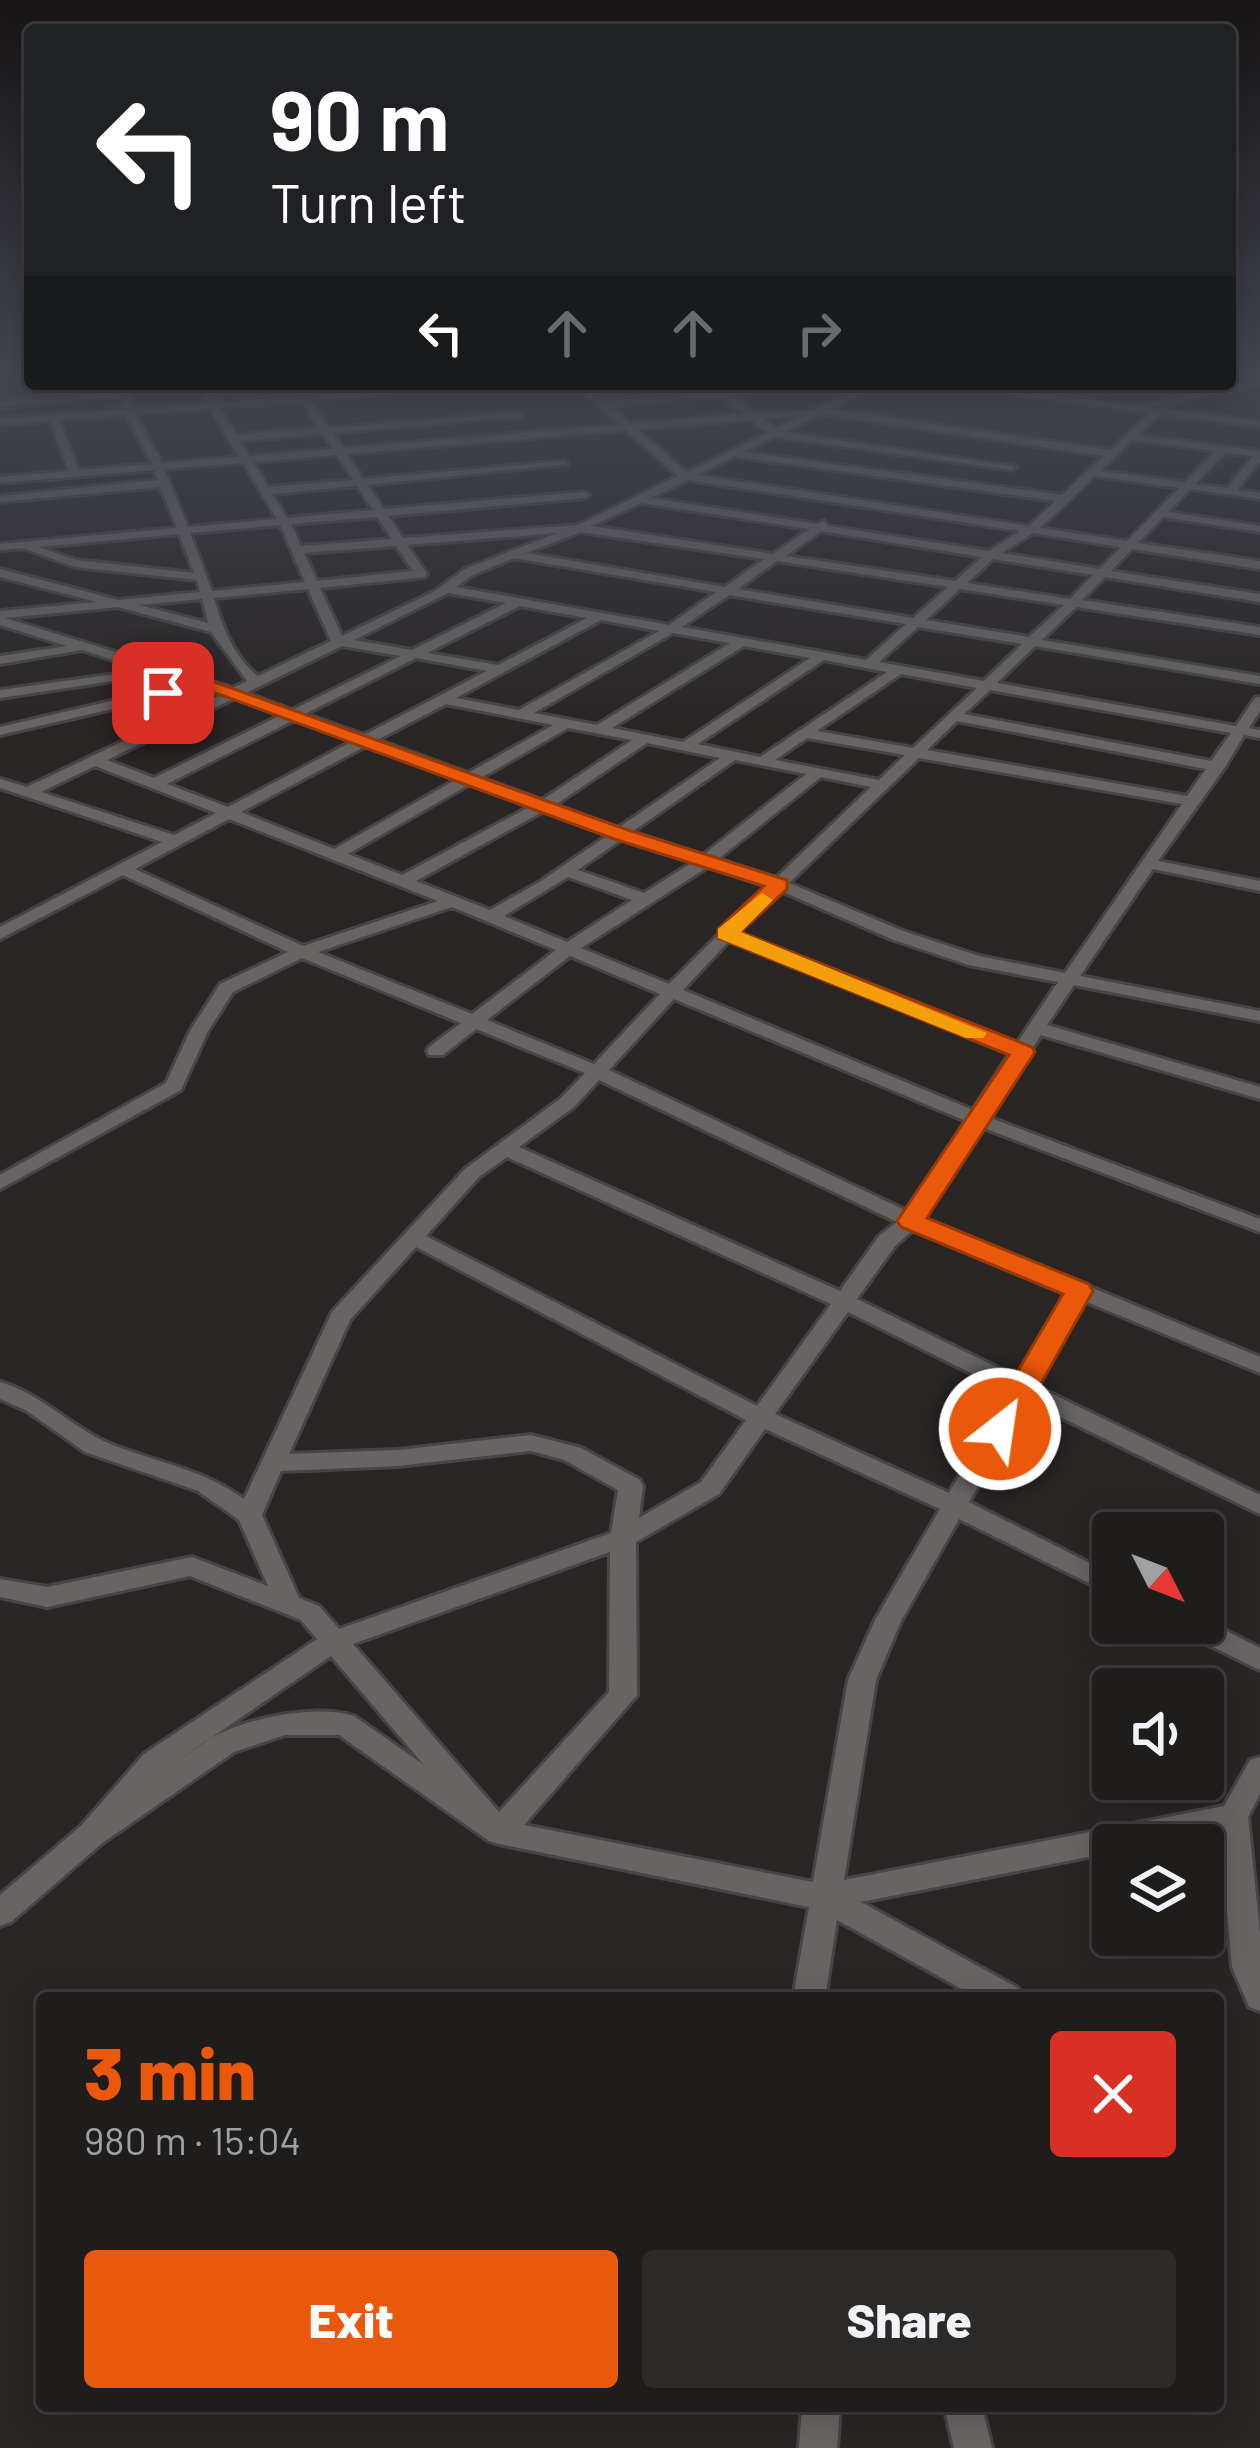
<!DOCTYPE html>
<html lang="en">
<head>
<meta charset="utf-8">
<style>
	:root { --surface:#1f1c1c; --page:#2c2929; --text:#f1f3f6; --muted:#a1a1a3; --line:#3c3a3b; --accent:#ea580c }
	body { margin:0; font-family:Barlow,sans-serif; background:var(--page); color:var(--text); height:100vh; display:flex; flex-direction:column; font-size:45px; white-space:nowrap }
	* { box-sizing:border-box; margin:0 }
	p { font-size:39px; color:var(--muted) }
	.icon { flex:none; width:66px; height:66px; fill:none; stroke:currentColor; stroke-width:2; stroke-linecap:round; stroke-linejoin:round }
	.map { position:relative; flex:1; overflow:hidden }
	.sheet { position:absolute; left:36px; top:1992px; width:1188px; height:420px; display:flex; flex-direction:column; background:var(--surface); border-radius:12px; box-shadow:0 6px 30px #0003,0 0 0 3px var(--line) }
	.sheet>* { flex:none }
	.banner { position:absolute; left:24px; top:24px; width:1212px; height:366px; border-radius:12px; box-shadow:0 6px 30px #0003,0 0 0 3px var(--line); background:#202124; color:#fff; overflow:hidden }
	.needle { width:78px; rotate:132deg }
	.fabs { position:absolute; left:1092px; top:1512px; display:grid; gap:24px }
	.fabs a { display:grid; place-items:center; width:132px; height:132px; border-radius:12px; background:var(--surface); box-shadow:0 6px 30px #0003,0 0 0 3px var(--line); font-size:60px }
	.pin { position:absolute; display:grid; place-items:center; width:102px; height:102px; color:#fff; margin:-51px; border-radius:24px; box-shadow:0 6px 18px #0006 }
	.me { position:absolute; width:132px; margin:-66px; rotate:30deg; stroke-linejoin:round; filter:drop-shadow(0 0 9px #0008) }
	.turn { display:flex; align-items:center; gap:42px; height:252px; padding:0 48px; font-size:54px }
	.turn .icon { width:156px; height:156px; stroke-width:2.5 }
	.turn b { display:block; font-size:84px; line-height:102px }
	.lanes { display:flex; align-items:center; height:114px; padding:0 48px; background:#0003; justify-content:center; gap:60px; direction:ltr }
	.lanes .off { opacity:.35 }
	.round { display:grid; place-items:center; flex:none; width:126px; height:126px; border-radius:12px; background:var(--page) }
	.summary { display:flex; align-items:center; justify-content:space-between; height:204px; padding:0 48px }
	h1 { font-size:72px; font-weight:800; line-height:90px; color:var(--accent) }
	.cta { display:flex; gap:24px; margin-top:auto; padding:24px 48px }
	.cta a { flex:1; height:138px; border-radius:12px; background:var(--accent); color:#fff; font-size:48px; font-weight:800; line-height:138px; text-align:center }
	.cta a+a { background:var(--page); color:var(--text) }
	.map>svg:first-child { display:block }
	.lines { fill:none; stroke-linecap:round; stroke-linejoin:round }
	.minor-casing { stroke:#464444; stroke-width:6 }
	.minor { fill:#686464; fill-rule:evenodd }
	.route { fill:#ea580c; stroke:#983908; stroke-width:3 }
	.slow { fill:#f59e0b }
</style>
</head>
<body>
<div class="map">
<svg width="1260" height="2448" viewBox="0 0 1260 2448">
	<rect width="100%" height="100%" fill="#292525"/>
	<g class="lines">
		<g class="minor-casing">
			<g id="minor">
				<path d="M 1260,379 L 1260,385 L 1150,407 L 1145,404 Z"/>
				<path d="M 119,384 L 129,384 L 133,409 L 208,403 L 202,384 L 212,384 L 217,402 L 298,396 L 290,384 L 300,384 L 307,395 L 496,384 L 311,401 L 329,428 L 517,413 L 522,416 L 333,433 L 343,448 L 620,425 L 574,384 L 585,384 L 605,401 L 713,391 L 704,384 L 715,384 L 724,391 L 834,384 L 731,396 L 755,413 L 811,411 L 868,384 L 880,384 L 831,409 L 1110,450 L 1150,413 L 936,384 L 964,384 L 1260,421 L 1260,427 L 1160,414 L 1138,435 L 1260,451 L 1260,462 L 1237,490 L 1260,493 L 1260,499 L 1190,489 L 1168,512 L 1260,526 L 1260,532 L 1163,517 L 1138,543 L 1260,561 L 1260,569 L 1132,549 L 1111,571 L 1260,594 L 1260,602 L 1105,577 L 1082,600 L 1260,627 L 1260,635 L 1076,607 L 1042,640 L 1260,676 L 1260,684 L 1035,646 L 997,683 L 1236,726 L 1255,698 L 1260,697 L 1260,711 L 1249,728 L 1260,730 L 1260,738 L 1244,735 L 1225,767 L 1158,861 L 1260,881 L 1260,891 L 1153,869 L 1080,976 L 1260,1011 L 1260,1021 L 1074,985 L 1047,1025 L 1260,1087 L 1260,1099 L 1041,1035 L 988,1117 L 1260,1219 L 1260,1232 L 981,1127 L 923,1218 L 1260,1357 L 1260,1373 L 1084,1301 L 1036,1386 L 1260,1495 L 1260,1514 L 1027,1401 L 969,1502 L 1113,1575 L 1113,1595 L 959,1519 L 901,1621 L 876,1680 L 844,1880 L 1224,1806 L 1250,1760 L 1260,1757 L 1260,1794 L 1248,1817 L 1260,1933 L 1260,2011 L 1249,2007 L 1232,1967 L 1220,1831 L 1148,1845 L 1113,1845 L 1113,1852 L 861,1902 L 1018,1988 L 1023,1998 L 978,1998 L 837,1920 L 825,1998 L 793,1998 L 809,1907 L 499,1844 L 489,1841 L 339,1735 L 285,1735 L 234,1752 L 101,1844 L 11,1922 L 0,1926 L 0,1895 L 81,1826 L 144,1754 L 317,1639 L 301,1620 L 190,1576 L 47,1607 L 0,1597 L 0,1579 L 47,1587 L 192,1557 L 268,1586 L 239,1520 L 198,1491 L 85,1452 L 27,1411 L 0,1399 L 0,1382 C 41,1394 69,1425 106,1442 C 155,1463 199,1467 244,1499 L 332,1312 L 465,1169 L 560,1099 L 585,1073 L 476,1029 L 443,1055 L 429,1055 L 427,1051 L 429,1047 L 461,1023 L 302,958 L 233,992 L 208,1031 L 181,1090 L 0,1189 L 0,1175 L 166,1083 L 190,1031 L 220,984 L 288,952 L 123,875 L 0,939 L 0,927 L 162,842 L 0,788 L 0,779 L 27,787 L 222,694 L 203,688 L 0,735 L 0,727 L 188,683 L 160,674 L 0,698 L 0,690 L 144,670 L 82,650 L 0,664 L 0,656 L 67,646 L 0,625 L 0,611 L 97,602 L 0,577 L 0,569 L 118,600 L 200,592 L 197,580 L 75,567 L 23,548 L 0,550 L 0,544 L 177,528 L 160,487 L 0,502 L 0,496 L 158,480 L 154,470 L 0,483 L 0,477 L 69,471 L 50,421 L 0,425 L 0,419 L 124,409 L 122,396 L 0,407 L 0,401 L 121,391 ZM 720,397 L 744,414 L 631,424 L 611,406 ZM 302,402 L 319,428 L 236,435 L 220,408 ZM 210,409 L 239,457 L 162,463 L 136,414 ZM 822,414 L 1104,456 L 1062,495 L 744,452 L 775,437 L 1011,470 L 1016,467 L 785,432 ZM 126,415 L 152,464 L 79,470 L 59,420 ZM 803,415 L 776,428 L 763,419 ZM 751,420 L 768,432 L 687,472 L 637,429 ZM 626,430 L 678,476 L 578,525 L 403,538 L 388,516 L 584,498 L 589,495 L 584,492 L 384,509 L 367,485 L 568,464 L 563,461 L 363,479 L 347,454 ZM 323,434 L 333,449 L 249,456 L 240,441 ZM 1132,440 L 1215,451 L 1185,482 L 1101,471 ZM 1225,453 L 1253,456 L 1227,488 L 1195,484 ZM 337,455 L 353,480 L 268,487 L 253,462 ZM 735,456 L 738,457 L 1055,501 L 1029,526 L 698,475 ZM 243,463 L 277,519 L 188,527 L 164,469 ZM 1095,476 L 1179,488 L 1127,541 L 1040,528 ZM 688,480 L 1020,531 L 989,551 L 828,526 L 824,521 L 817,524 L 651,498 ZM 357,486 L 373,510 L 287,518 L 272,494 ZM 641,503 L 809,529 L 773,554 L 592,526 ZM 377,517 L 392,539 L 301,546 L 291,524 ZM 280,525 L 305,582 L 212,591 L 190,533 ZM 821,531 L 982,557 L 955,581 L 786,556 ZM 581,532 L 764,559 L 725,587 L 526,553 ZM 557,533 L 465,569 L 435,591 L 342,636 L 320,588 L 425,577 L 427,574 L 407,545 ZM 1033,533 L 1121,547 L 1100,569 L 1002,553 ZM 179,534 L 194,573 L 76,560 L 38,547 ZM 396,546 L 413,571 L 317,581 L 304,553 ZM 514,558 L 716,592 L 669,625 L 456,587 L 473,575 ZM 993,559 L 1093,575 L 1070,599 L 967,583 ZM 777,561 L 948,587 L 913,618 L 738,589 ZM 308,589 L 331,641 L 258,676 C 234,657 222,627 214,598 ZM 960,589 L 1064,605 L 1029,637 L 926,620 ZM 448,593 L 506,603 L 412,650 L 354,640 ZM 729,595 L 906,624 L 866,660 L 682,627 ZM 202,599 L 208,623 L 139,605 ZM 520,606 L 587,618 L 498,665 L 427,653 ZM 118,607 L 211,632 L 247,681 L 233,688 L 5,618 ZM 601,620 L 659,631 L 519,710 L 456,698 ZM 918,627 L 1022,644 L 984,681 L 879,662 ZM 673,633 L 730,643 L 597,725 L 534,713 ZM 342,646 L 401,656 L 292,710 L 246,693 ZM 744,646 L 810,658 L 683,742 L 612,728 ZM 416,658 L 487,671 L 364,735 L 305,714 ZM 824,660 L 887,672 L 760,757 L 698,744 ZM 901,674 L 977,688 L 913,748 L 817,731 ZM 990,690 L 1231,733 L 1211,761 L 964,714 ZM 235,698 L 281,715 L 154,778 L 107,760 ZM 446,704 L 553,725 L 468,773 L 377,740 ZM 294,720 L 353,741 L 228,807 L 167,784 ZM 957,721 L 1206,769 L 1187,796 L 927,750 ZM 568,728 L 632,740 L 542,800 L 481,778 ZM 807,738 L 905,755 L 879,780 L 775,760 ZM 647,743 L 720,758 L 618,828 L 555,805 ZM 366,746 L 457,779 L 334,849 L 241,812 ZM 919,758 L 1182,804 L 1065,973 L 979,956 L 903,931 L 789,883 ZM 735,760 L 806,774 L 703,855 L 632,832 ZM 95,766 L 216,813 L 174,835 L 41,792 ZM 821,777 L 871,787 L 776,878 L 718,859 ZM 470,784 L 531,806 L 402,875 L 348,854 ZM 544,811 L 608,835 L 541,881 L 490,910 L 416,881 ZM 229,819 L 438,901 L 303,946 L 135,869 ZM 622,839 L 693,862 L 644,893 L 578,870 ZM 708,867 L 767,886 L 669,984 L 581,948 ZM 568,877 L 632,900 L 567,942 L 504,916 ZM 781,891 L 891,939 L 969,965 L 1058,982 L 1017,1043 L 737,932 ZM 452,907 L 556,950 L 472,1014 L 318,952 ZM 729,941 L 1010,1053 L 973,1110 L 683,990 ZM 570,956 L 660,994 L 594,1064 L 487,1020 ZM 674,999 L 966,1121 L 907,1211 L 609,1070 ZM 599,1080 L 897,1222 L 879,1236 L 840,1291 L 519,1147 L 574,1107 ZM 507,1157 L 831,1304 L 757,1406 L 426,1236 L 479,1177 ZM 913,1230 L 1066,1294 L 1017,1377 L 857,1299 L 895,1246 ZM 416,1247 L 746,1420 L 701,1482 L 639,1518 L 643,1486 L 640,1480 L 581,1448 L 531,1435 L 398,1450 L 289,1454 L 350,1320 ZM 848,1312 L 1009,1392 L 949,1493 L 775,1414 ZM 765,1429 L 940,1509 L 875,1620 L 848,1680 L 813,1882 L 524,1825 L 637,1695 L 636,1542 L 719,1494 ZM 531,1451 L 564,1460 L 618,1490 L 611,1533 L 339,1629 L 319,1606 L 299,1598 L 262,1515 L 281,1471 L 398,1466 ZM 610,1552 L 609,1692 L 499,1812 L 353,1644 ZM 331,1656 L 424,1765 L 354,1716 C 315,1704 247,1718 211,1738 C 197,1746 184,1757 170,1766 Z"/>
				<path d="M 1203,1619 L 1260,1648 L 1260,1670 L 1178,1630 L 1174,1623 L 1203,1623 Z"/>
				<path d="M 802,2406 L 840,2406 L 837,2448 L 799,2448 Z"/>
				<path d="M 944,2406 L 982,2406 L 992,2448 L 954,2448 Z"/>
			</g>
		</g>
		<use href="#minor" class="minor"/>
	</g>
	<linearGradient id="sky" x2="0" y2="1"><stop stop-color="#171414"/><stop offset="0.52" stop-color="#434651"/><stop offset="1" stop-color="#434651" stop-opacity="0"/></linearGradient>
	<rect width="1260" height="720" fill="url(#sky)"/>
	<path class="route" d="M 203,678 L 628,830 L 787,880 L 787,889 L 741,932 L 1032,1047 L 1035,1052 L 927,1218 L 1089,1284 L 1093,1291 L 1011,1437 L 989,1437 L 984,1429 L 1063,1294 L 901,1227 L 897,1221 L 1009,1055 L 718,938 L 718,929 L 764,886 L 614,839 L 224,696 L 202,689 L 163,698 L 154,693 Z"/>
	<path class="slow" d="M 762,893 L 773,900 L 741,932 L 987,1033 L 983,1038 L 966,1038 L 718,938 L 718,929 Z"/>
</svg>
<div class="fabs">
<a><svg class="needle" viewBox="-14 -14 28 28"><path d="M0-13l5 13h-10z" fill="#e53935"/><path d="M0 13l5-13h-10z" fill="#a1a1a3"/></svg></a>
<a><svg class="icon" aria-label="sound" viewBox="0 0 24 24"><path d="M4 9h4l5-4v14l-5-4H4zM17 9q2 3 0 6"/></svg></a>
<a><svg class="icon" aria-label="layers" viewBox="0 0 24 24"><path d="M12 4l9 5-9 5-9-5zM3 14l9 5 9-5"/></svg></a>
</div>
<div class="pin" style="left:163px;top:693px;background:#d93025"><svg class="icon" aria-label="arrive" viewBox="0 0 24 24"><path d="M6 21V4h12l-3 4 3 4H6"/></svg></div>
<svg class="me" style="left:1000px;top:1429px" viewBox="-20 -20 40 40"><circle r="17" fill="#ea580c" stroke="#fff" stroke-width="3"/><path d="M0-11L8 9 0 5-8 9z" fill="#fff"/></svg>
<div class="banner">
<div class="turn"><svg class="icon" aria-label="left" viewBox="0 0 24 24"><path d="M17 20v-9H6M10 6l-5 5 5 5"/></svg><div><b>90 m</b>Turn left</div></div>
<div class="lanes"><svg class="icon" aria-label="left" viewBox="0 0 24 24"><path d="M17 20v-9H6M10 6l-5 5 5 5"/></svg><svg class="icon off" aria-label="ahead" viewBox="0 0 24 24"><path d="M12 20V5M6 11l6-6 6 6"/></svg><svg class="icon off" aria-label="ahead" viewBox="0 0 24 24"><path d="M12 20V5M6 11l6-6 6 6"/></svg><svg class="icon off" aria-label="right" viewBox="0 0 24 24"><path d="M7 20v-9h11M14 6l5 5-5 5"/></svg></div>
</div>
<section class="sheet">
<div class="summary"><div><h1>3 min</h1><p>980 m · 15:04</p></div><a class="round" style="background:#d93025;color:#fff"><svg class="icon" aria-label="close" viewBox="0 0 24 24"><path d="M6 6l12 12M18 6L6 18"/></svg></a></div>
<div class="cta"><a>Exit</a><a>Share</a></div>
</section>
</div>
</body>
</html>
